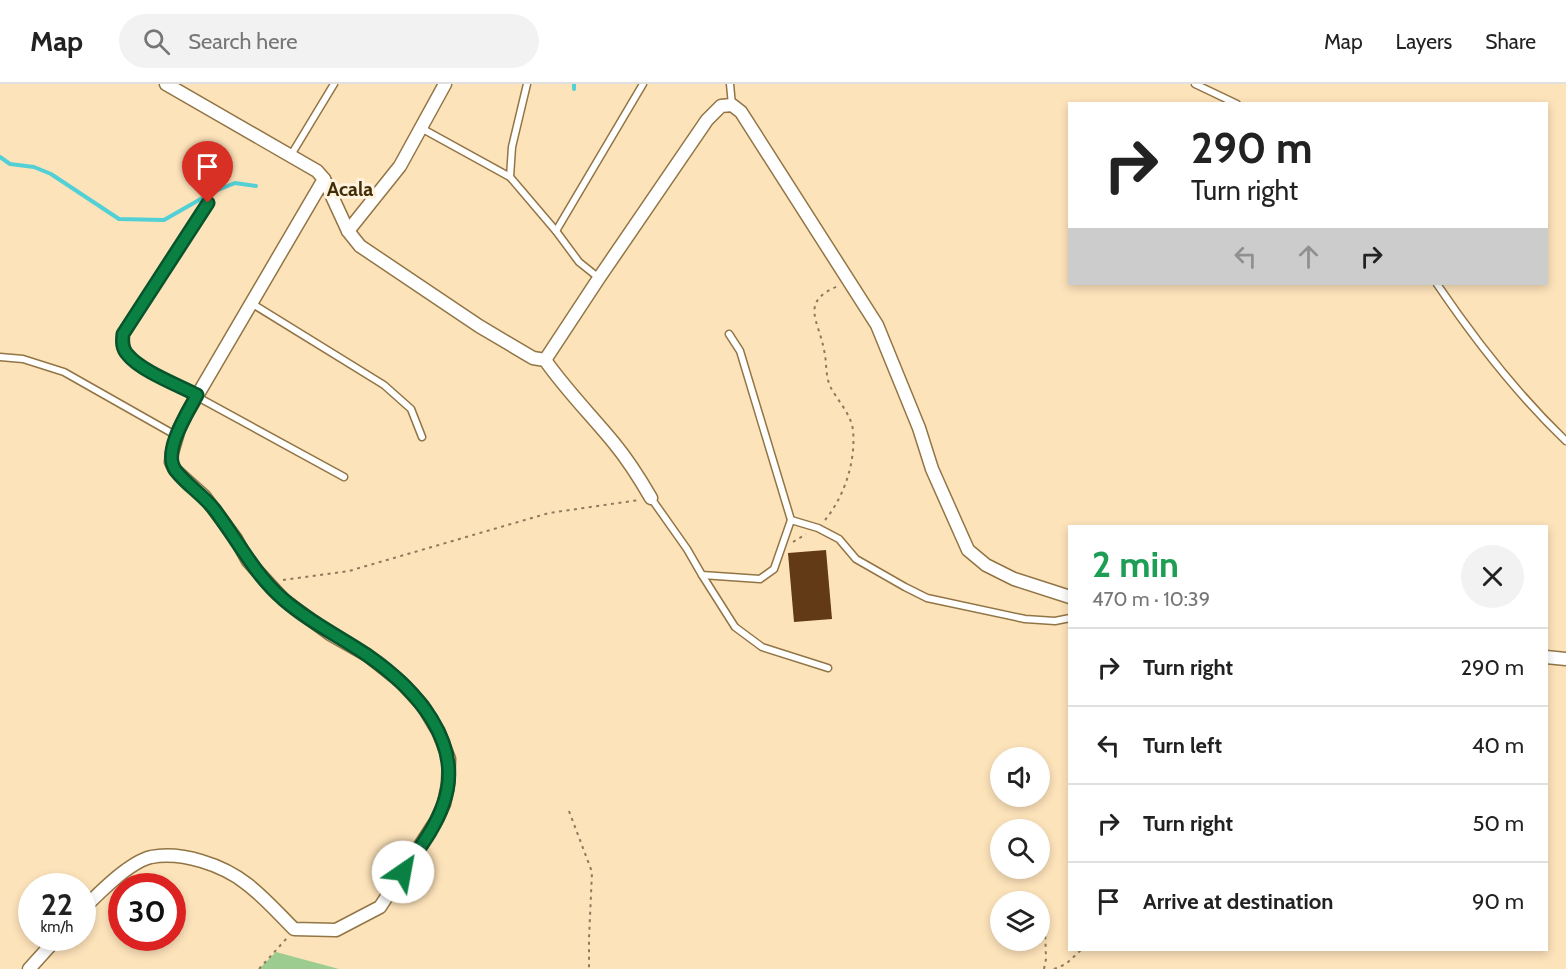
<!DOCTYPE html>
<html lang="en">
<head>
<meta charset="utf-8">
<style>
	:root { --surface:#fff; --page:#f2f2f2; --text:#222; --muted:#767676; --line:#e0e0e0 }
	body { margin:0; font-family:Cabin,sans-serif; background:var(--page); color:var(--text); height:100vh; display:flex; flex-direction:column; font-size:22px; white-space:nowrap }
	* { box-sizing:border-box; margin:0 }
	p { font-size:20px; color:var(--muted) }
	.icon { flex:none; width:33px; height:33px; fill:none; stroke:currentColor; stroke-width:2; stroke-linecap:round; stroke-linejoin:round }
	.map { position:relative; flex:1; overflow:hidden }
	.sheet { position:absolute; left:1068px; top:441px; width:480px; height:426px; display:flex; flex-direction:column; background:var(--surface); border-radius:0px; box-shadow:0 3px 9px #0003 }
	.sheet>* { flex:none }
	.guide { position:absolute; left:1068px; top:18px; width:480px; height:183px; border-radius:0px; box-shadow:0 3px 9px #0003; background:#fff; color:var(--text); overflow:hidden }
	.controls { position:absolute; left:990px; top:663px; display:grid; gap:12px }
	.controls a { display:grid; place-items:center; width:60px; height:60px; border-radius:50%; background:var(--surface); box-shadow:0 3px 9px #0003; font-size:30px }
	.speed { position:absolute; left:18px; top:789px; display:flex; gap:12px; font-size:30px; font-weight:700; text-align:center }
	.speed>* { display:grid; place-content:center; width:78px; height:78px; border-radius:50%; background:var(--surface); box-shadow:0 3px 9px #0003; line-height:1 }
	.speed small { font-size:15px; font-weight:400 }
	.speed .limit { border:9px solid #d22; background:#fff; color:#111 }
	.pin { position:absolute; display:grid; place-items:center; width:51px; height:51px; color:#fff; margin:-62px -26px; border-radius:50% 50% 50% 0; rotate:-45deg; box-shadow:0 0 6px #0007 }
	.pin .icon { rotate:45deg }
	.me { position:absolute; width:66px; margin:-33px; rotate:33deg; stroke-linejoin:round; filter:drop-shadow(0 0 4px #0008) }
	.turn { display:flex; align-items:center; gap:21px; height:126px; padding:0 24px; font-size:27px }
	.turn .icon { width:78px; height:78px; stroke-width:2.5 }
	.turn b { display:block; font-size:42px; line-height:51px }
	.lanes { display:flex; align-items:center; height:57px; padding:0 24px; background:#0003; justify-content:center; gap:30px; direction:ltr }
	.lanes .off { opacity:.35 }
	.round { display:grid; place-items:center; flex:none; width:63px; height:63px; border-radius:32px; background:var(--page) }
	.headline { display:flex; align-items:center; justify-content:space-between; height:102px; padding:0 24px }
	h1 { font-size:36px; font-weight:800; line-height:45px; color:#1e9e55 }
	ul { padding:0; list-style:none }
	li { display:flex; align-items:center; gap:18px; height:78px; padding:0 24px; border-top:2px solid var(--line) }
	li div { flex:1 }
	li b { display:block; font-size:22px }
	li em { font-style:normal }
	header { display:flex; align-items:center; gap:36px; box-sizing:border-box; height:84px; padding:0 30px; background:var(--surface); border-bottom:2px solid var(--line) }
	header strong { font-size:28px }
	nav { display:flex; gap:33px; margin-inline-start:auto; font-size:21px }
	.search { width:420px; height:54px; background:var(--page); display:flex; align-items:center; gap:15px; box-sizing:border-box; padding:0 21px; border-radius:33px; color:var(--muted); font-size:22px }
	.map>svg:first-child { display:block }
	.green { fill:#9ccc90 }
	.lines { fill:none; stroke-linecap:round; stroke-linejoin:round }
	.stream { stroke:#52d0d5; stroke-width:4 }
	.building { fill:#623a15 }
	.lane-casing { stroke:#927544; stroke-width:9 }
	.street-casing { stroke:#927544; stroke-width:15 }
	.path { stroke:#8c7a5c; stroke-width:2; stroke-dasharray:3 4.5; stroke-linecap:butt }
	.lane { stroke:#fff; stroke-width:6 }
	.street { stroke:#fff; stroke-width:12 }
	.route-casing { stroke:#07532c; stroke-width:15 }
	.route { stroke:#0b8043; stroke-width:10 }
	.labels { text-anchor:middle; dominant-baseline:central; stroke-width:6; stroke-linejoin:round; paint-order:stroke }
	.quarter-label { font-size:20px; font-weight:bold; fill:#422e06; stroke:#fff2de }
</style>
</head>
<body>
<header>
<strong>Map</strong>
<div class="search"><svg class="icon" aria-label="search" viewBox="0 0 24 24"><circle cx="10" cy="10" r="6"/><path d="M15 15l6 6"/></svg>Search here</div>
<nav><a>Map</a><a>Layers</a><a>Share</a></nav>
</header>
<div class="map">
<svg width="1566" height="885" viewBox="0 0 1566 885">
	<rect width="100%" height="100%" fill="#fde3ba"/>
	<path class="green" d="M 276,868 L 339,885 L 259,885 Z"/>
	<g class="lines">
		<g class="stream">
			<path d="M 574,5 L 574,0"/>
			<path d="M 0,73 L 10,80 L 34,83 L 51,90 L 119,135 L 164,136 L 213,108 L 235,99 L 256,102"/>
		</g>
	</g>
	<path class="building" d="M 826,466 L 832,535 L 794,538 L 788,469 Z"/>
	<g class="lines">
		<g class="lane-casing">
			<g id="lane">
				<path d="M 527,0 L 512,63 L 510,93 L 556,147 L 579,178 L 599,194"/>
				<path d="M 730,0 L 732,21"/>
				<path d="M 1195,0 L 1237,20"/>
				<path d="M 421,44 L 510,93"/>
				<path d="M 291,71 L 334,0"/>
				<path d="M 208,119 L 123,250 C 120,267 127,271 139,281 L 344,393"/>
				<path d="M 556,147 L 643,0"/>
				<path d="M 1437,200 C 1475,256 1517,310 1566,357"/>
				<path d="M 251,219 L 384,301 L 411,325 L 422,353"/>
				<path d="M 729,250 L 740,267 L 791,436"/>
				<path d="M 0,273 L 23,275 L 64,288 L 177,352"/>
				<path d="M 651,414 L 687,465 L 702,491 L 760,495 L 774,485 L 791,436 L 818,444 L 839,455 L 856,475 L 905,503 L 927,514 L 1025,535 L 1055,537 L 1070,534"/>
				<path d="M 702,491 L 735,543 L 762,563 L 828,584"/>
			</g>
		</g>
		<g class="street-casing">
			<g id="street">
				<path d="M 324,95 L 348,147 L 360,162 L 479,242 L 533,274 L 545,276 C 566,306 591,331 614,359 C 628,376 640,395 651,414"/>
				<path d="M 348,147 L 400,82 L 445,0"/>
				<path d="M 545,276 L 599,194 L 707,36 L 721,22 L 732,21 L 741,28 L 877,241 L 919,344 L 932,385 L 968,466 L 986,481 L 1014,495 L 1070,513"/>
				<path d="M 1546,573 L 1566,575"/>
				<path d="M 82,826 C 98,810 129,778 151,773 C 182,767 223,781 247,800 C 264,813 279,830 294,845 L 336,846 L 380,823 L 436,737 L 444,720 L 448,700 L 449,675 L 439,649 L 423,622 L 401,598 L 367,571 L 330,550 L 284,516 L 248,477 L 236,455 L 204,412 L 175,386 L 171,378 L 172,369 L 179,345 L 187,329 L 324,95 L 317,87 L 166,0"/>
				<path d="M 29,885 L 57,854"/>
			</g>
		</g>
		<g class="path">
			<path d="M 825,436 C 844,413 856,378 853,346 C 851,330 837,316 830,302 C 825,290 827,278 824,266 C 819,237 799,218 838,202"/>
			<path d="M 793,458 L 806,450"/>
			<path d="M 283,496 L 349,487 L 549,429 L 639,416"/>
			<path d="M 569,727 L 592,788 L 589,855 L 589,885"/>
			<path d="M 259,885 L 287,854"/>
			<path d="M 1044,885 L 1046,875 L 1045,842"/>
			<path d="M 1054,885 L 1066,880 L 1081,866"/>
		</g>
		<use href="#lane" class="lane"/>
		<use href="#street" class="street"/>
	</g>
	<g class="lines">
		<g class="route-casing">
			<path id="route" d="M 208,119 L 123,250 C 122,258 122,265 128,271 C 141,287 178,301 197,311 C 188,328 161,369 176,387 C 187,401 203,411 214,425 C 237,455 254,490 283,515 C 309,538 339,552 367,571 C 415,604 466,659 443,721 C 435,745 417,767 403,788"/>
		</g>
		<use href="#route" class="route"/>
	</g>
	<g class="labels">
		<g class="quarter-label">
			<text x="350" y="105">Acala</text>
		</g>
	</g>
</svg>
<div class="controls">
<a><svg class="icon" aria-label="sound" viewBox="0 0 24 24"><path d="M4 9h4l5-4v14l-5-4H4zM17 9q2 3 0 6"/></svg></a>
<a><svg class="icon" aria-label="search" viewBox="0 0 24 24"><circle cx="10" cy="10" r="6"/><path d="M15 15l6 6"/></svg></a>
<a><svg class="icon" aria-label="layers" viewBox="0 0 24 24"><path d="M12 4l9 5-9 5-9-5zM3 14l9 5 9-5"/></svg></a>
</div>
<div class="speed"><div>22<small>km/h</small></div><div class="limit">30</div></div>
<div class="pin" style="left:208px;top:119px;background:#d93025"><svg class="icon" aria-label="arrive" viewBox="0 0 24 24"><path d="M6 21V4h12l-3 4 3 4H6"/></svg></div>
<svg class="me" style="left:403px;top:788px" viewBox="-20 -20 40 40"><circle r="19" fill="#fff"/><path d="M0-13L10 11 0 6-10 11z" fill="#0b8043"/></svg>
<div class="guide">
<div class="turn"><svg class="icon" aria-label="right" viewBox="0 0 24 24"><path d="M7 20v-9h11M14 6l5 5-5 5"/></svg><div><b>290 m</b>Turn right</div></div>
<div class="lanes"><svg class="icon off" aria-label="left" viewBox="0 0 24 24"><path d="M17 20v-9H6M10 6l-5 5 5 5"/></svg><svg class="icon off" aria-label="ahead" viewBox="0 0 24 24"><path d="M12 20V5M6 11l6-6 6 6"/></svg><svg class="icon" aria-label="right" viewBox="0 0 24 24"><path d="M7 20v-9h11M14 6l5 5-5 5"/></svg></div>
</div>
<section class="sheet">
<div class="headline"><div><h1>2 min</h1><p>470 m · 10:39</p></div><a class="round"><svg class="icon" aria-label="close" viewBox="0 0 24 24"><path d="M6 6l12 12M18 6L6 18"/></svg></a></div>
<ul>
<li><svg class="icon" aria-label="right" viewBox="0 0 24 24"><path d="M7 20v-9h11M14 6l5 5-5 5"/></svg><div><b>Turn right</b></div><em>290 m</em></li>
<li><svg class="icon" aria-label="left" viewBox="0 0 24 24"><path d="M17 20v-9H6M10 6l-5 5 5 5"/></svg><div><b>Turn left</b></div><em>40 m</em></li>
<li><svg class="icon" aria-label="right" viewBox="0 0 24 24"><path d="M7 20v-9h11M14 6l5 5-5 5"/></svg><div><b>Turn right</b></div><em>50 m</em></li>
<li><svg class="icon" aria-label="arrive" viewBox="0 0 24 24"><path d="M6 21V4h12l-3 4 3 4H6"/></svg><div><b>Arrive at destination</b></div><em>90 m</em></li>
</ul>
</section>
</div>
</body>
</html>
